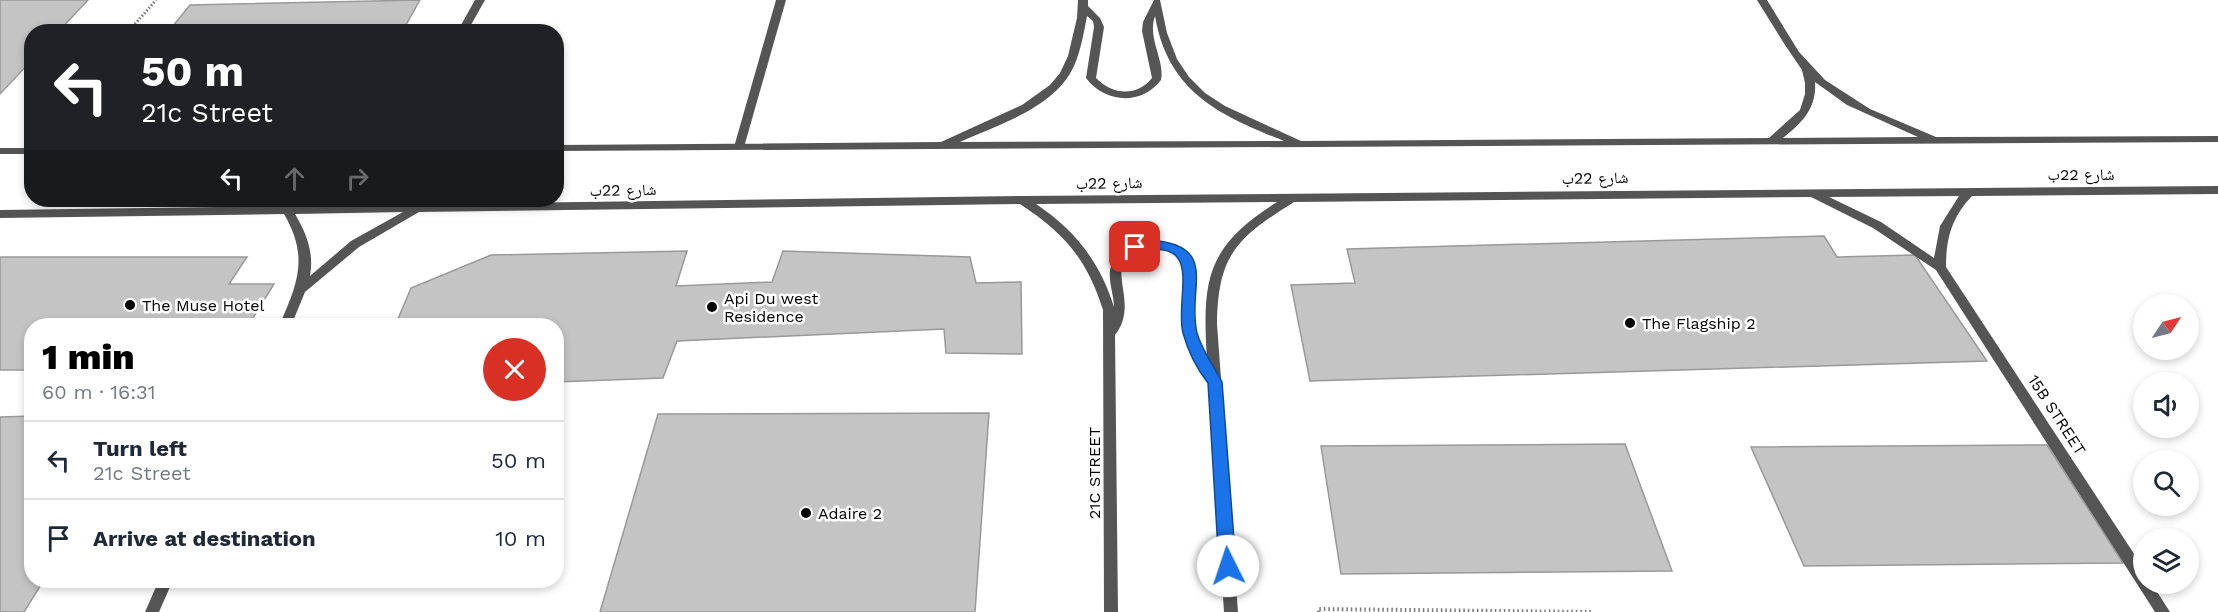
<!DOCTYPE html>
<html lang="en">
<head>
<meta charset="utf-8">
<style>
	:root { --surface:#fff; --page:#f6f6f7; --text:#1f2937; --muted:#747a83; --line:#e0e1e3; --accent:#000 }
	body { margin:0; font-family:"Work Sans","Noto Naskh Arabic",sans-serif; background:var(--page); color:var(--text); height:100vh; display:flex; flex-direction:column; font-size:22px; white-space:nowrap }
	* { box-sizing:border-box; margin:0 }
	p { font-size:20px; color:var(--muted) }
	.icon { flex:none; width:33px; height:33px; fill:none; stroke:currentColor; stroke-width:2; stroke-linecap:round; stroke-linejoin:round }
	.map { position:relative; flex:1; overflow:hidden }
	.drawer { position:absolute; left:24px; top:318px; width:540px; height:270px; display:flex; flex-direction:column; background:var(--surface); border-radius:24px; box-shadow:0 3px 9px #0003 }
	.drawer>* { flex:none }
	.hud { position:absolute; left:24px; top:24px; width:540px; height:183px; border-radius:24px; box-shadow:0 3px 9px #0003; background:#202124; color:#fff; overflow:hidden }
	.needle { width:39px; rotate:55deg }
	.buttons { position:absolute; left:2133px; top:294px; display:grid; gap:12px }
	.buttons a { display:grid; place-items:center; width:66px; height:66px; border-radius:50%; background:var(--surface); box-shadow:0 3px 9px #0003; font-size:30px }
	.pin { position:absolute; display:grid; place-items:center; width:51px; height:51px; color:#fff; margin:-26px; border-radius:12px; box-shadow:0 3px 9px #0006 }
	.me { position:absolute; width:66px; margin:-33px; rotate:356deg; stroke-linejoin:round; filter:drop-shadow(0 0 4px #0008) }
	.turn { display:flex; align-items:center; gap:21px; height:126px; padding:0 18px; font-size:27px }
	.turn .icon { width:78px; height:78px; stroke-width:2.5 }
	.turn b { display:block; font-size:42px; line-height:51px }
	.lanes { display:flex; align-items:center; height:57px; padding:0 18px; background:#0003; justify-content:center; gap:30px; direction:ltr }
	.lanes .off { opacity:.35 }
	.round { display:grid; place-items:center; flex:none; width:63px; height:63px; border-radius:32px; background:var(--page) }
	.headline { display:flex; align-items:center; justify-content:space-between; height:102px; padding:0 18px }
	h1 { font-size:36px; font-weight:800; line-height:45px; color:var(--accent) }
	ul { padding:0; list-style:none }
	li { display:flex; align-items:center; gap:18px; height:78px; padding:0 18px; border-top:2px solid var(--line) }
	li div { flex:1 }
	li b { display:block; font-size:22px }
	li em { font-style:normal }
	.map>svg:first-child { display:block }
	.building { fill:#c4c4c4; stroke:#999; stroke-width:1.5 }
	.lines { fill:none; stroke-linecap:round; stroke-linejoin:round }
	.path-far1 { stroke:#777; stroke-width:3; stroke-dasharray:1.5 2; stroke-linecap:butt }
	.path { stroke:#777; stroke-width:4; stroke-dasharray:1.5 3; stroke-linecap:butt }
	.lane { fill:#555; fill-rule:evenodd }
	.street { fill:#555; fill-rule:evenodd }
	.route { fill:#1a73e8; stroke:#114b97; stroke-width:1.5 }
	.poi-dot { fill:#000; stroke:#fff; stroke-width:2 }
	.labels { text-anchor:middle; dominant-baseline:central; stroke-width:5; stroke-linejoin:round; paint-order:stroke }
	.street-label { font-size:16px; fill:#000; stroke:#fff }
	.poi-label { font-size:16px; fill:#000; stroke:#fff; text-anchor:start }
</style>
</head>
<body>
<div class="map">
<svg width="2218" height="612" viewBox="0 0 2218 612">
	<rect width="100%" height="100%" fill="#fff"/>
	<g class="building">
		<path d="M 0,0 L 88,0 L 58,32 L 32,32 L 32,60 L 0,94 Z"/>
		<path d="M 420,0 L 402,32 L 168,32 L 190,5 Z"/>
		<path d="M 1824,236 L 1837,257 L 1915,255 L 1987,361 L 1310,381 L 1291,285 L 1355,283 L 1347,249 Z"/>
		<path d="M 687,251 L 676,286 L 772,282 L 783,251 L 970,257 L 976,283 L 1021,282 L 1022,354 L 946,353 L 944,329 L 677,341 L 663,378 L 556,382 L 556,326 L 395,326 L 411,288 L 491,255 Z"/>
		<path d="M 0,257 L 247,257 L 229,284 L 274,284 L 248,326 L 32,326 L 32,370 L 0,370 Z"/>
		<path d="M 989,413 L 975,612 L 600,612 L 658,414 Z"/>
		<path d="M 32,416 L 32,580 L 44,580 L 24,612 L 0,612 L 0,417 Z"/>
		<path d="M 1625,444 L 1672,571 L 1341,574 L 1321,446 Z"/>
		<path d="M 2047,445 L 2123,563 L 1804,566 L 1751,447 Z"/>
	</g>
	<g class="lines">
		<path class="path-far1" d="M 128,32 L 156,0"/>
		<path class="path" d="M 1319,612 L 1318,609 L 1592,612"/>
		<path class="lane" d="M 776,0 L 786,0 L 744,147 L 739,150 L 734,147 Z"/>
		<g class="street">
			<path d="M 475,0 L 485,0 L 467,32 L 457,32 Z"/>
			<path d="M 1078,0 L 1088,0 L 1088,6 L 1100,18 L 1104,27 L 1096,78 C 1112,95 1137,97 1152,78 L 1142,31 L 1143,22 L 1154,0 L 1160,0 L 1167,33 L 1177,59 L 1189,77 L 1205,93 L 1225,106 L 1301,141 L 1769,138 L 1800,110 L 1805,94 L 1805,83 L 1802,70 L 1785,45 L 1757,0 L 1767,0 L 1799,52 L 1825,80 L 1870,109 L 1936,137 L 2218,136 L 2218,142 L 556,151 L 556,145 L 941,142 L 1022,105 L 1050,85 L 1060,73 L 1068,56 L 1077,18 ZM 1087,16 L 1093,21 L 1094,27 L 1086,78 C 1105,103 1141,106 1161,80 C 1165,59 1147,39 1155,16 C 1168,92 1219,115 1284,141 L 960,142 C 999,124 1055,108 1074,66 C 1081,50 1084,32 1087,16 ZM 1815,82 L 1847,105 L 1918,137 L 1783,138 C 1802,123 1817,108 1815,82 Z"/>
			<rect x="0" y="148" width="32" height="6"/>
			<path d="M 2218,186 L 2218,194 L 1972,196 C 1952,217 1946,238 1946,267 L 2144,569 L 2144,584 L 2152,584 L 2170,612 L 2155,612 L 1936,270 L 1873,228 L 1811,197 L 1294,202 C 1237,238 1218,254 1217,324 L 1238,612 L 1224,612 L 1209,383 C 1193,359 1180,332 1182,302 C 1183,291 1188,277 1184,266 C 1175,244 1139,243 1125,261 C 1113,277 1137,307 1115,335 L 1118,612 L 1104,612 L 1103,310 C 1087,259 1064,233 1020,204 L 419,212 L 359,247 L 305,292 L 291,326 L 279,326 C 298,283 309,257 284,214 L 0,218 L 0,210 L 1023,196 ZM 1959,196 L 1940,226 L 1934,258 L 1881,222 L 1829,197 ZM 1277,202 C 1206,247 1202,279 1207,360 C 1200,344 1194,328 1194,311 C 1193,295 1202,276 1193,262 C 1178,234 1120,231 1111,266 C 1107,279 1114,294 1114,307 C 1100,262 1075,230 1036,204 ZM 403,212 L 351,241 L 310,276 C 314,253 307,234 295,214 Z"/>
			<path d="M 159,580 L 173,580 L 159,612 L 145,612 Z"/>
		</g>
	</g>
	<path class="route" d="M 1148,240 C 1222,244 1186,289 1197,333 C 1202,351 1214,366 1222,382 L 1236,566 L 1233,571 L 1228,573 L 1222,571 L 1219,566 L 1208,383 C 1197,369 1188,351 1183,333 C 1174,297 1207,235 1135,252 L 1129,247 L 1131,244 Z"/>
	<g class="poi-dot">
		<circle cx="130" cy="305" r="6"/>
		<circle cx="712" cy="307" r="6"/>
		<circle cx="1630" cy="323" r="6"/>
		<circle cx="806" cy="513" r="6"/>
	</g>
	<g class="labels">
		<g class="street-label">
			<text x="2081" y="174">شارع 22ب</text>
			<text transform="translate(1595 178) rotate(-1)">شارع 22ب</text>
			<text transform="translate(1109 183) rotate(-1)">شارع 22ب</text>
			<text transform="translate(623 190) rotate(-1)">شارع 22ب</text>
			<text transform="translate(2057 415) rotate(57)">15B STREET</text>
			<text transform="translate(1094 473) rotate(-90)">21C STREET</text>
		</g>
		<g class="poi-label">
			<text x="724" y="298">Api Du west<tspan x="724" dy="18">Residence</tspan></text>
			<text x="142" y="305">The Muse Hotel</text>
			<text x="1642" y="323">The Flagship 2</text>
			<text x="818" y="513">Adaire 2</text>
		</g>
	</g>
</svg>
<div class="buttons">
<a><svg class="needle" viewBox="-14 -14 28 28"><path d="M0-13l5 13h-10z" fill="#e53935"/><path d="M0 13l5-13h-10z" fill="#747a83"/></svg></a>
<a><svg class="icon" aria-label="sound" viewBox="0 0 24 24"><path d="M4 9h4l5-4v14l-5-4H4zM17 9q2 3 0 6"/></svg></a>
<a><svg class="icon" aria-label="search" viewBox="0 0 24 24"><circle cx="10" cy="10" r="6"/><path d="M15 15l6 6"/></svg></a>
<a><svg class="icon" aria-label="layers" viewBox="0 0 24 24"><path d="M12 4l9 5-9 5-9-5zM3 14l9 5 9-5"/></svg></a>
</div>
<div class="pin" style="left:1135px;top:247px;background:#d93025"><svg class="icon" aria-label="arrive" viewBox="0 0 24 24"><path d="M6 21V4h12l-3 4 3 4H6"/></svg></div>
<svg class="me" style="left:1228px;top:566px" viewBox="-20 -20 40 40"><circle r="19" fill="#fff"/><path d="M0-13L10 11 0 6-10 11z" fill="#1a73e8"/></svg>
<div class="hud">
<div class="turn"><svg class="icon" aria-label="left" viewBox="0 0 24 24"><path d="M17 20v-9H6M10 6l-5 5 5 5"/></svg><div><b>50 m</b>21c Street</div></div>
<div class="lanes"><svg class="icon" aria-label="left" viewBox="0 0 24 24"><path d="M17 20v-9H6M10 6l-5 5 5 5"/></svg><svg class="icon off" aria-label="ahead" viewBox="0 0 24 24"><path d="M12 20V5M6 11l6-6 6 6"/></svg><svg class="icon off" aria-label="right" viewBox="0 0 24 24"><path d="M7 20v-9h11M14 6l5 5-5 5"/></svg></div>
</div>
<section class="drawer">
<div class="headline"><div><h1>1 min</h1><p>60 m · 16:31</p></div><a class="round" style="background:#d93025;color:#fff"><svg class="icon" aria-label="close" viewBox="0 0 24 24"><path d="M6 6l12 12M18 6L6 18"/></svg></a></div>
<ul>
<li><svg class="icon" aria-label="left" viewBox="0 0 24 24"><path d="M17 20v-9H6M10 6l-5 5 5 5"/></svg><div><b>Turn left</b><p>21c Street</p></div><em>50 m</em></li>
<li><svg class="icon" aria-label="arrive" viewBox="0 0 24 24"><path d="M6 21V4h12l-3 4 3 4H6"/></svg><div><b>Arrive at destination</b></div><em>10 m</em></li>
</ul>
</section>
</div>
</body>
</html>
